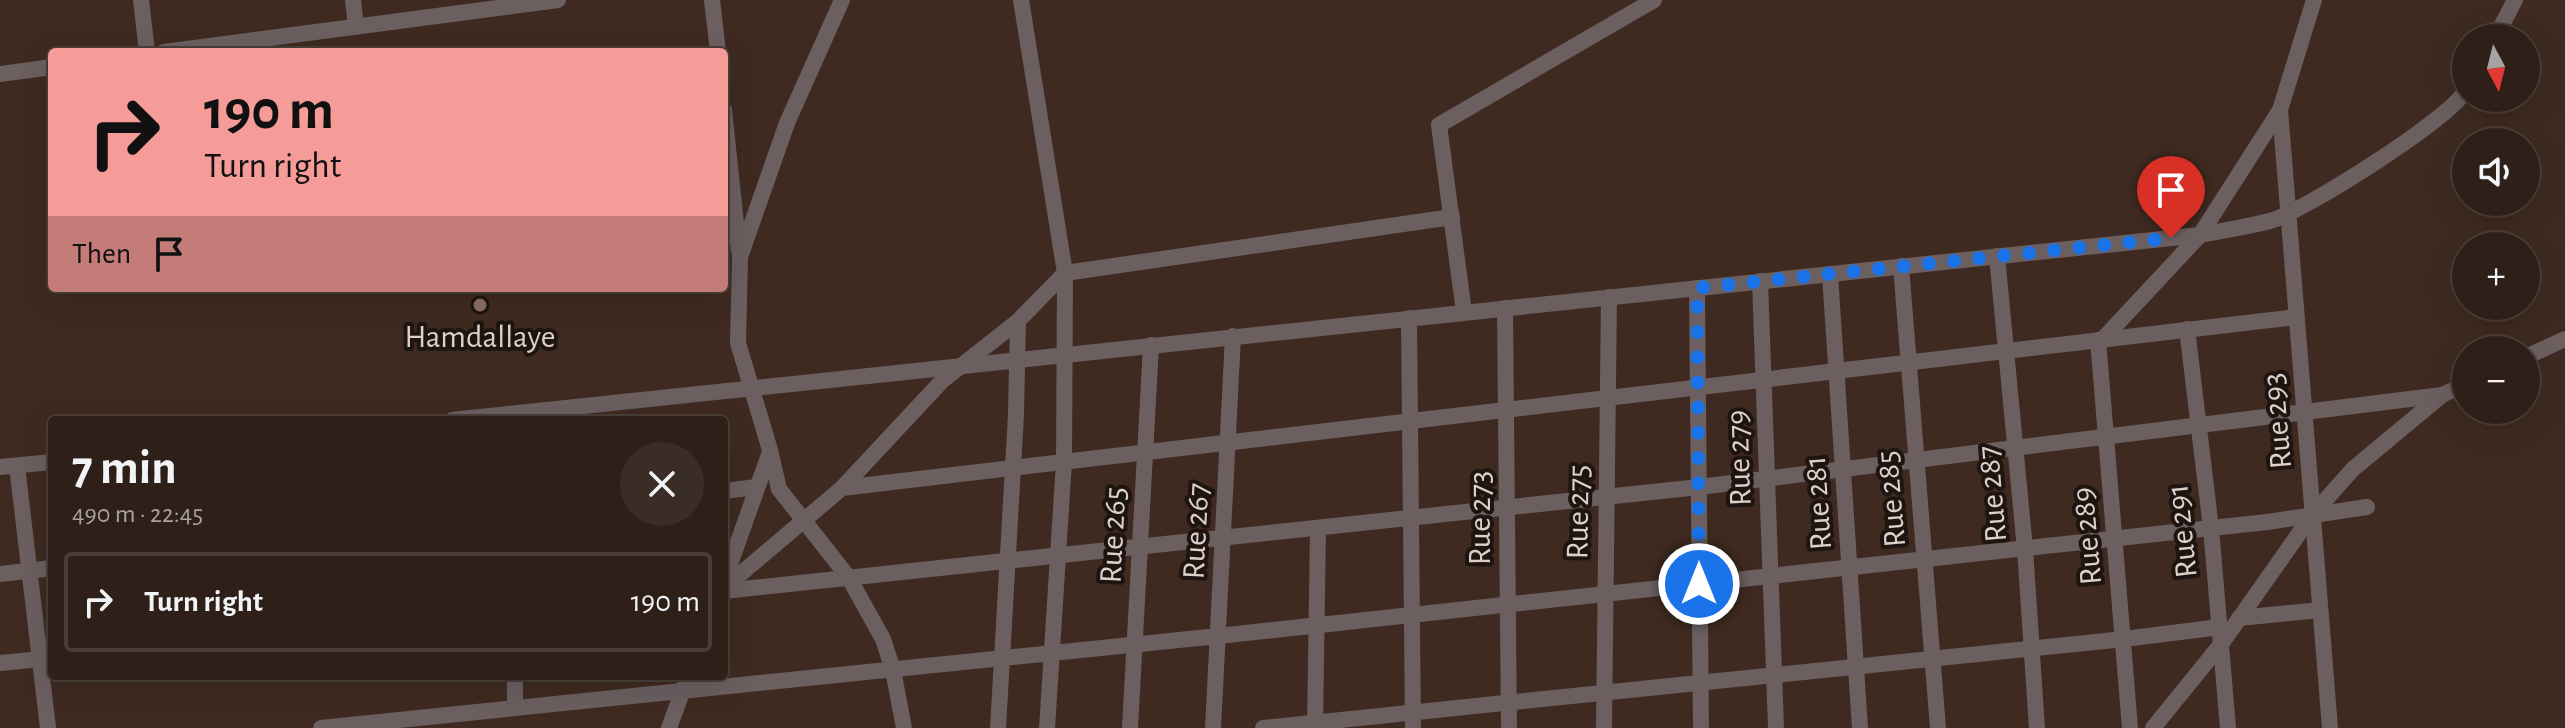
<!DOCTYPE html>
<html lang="en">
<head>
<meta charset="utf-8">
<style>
	:root { --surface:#2e2018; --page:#3a2d25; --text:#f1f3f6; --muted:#a7a3a2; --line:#493e37 }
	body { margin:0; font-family:"Alegreya Sans",sans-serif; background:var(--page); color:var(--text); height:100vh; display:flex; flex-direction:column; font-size:30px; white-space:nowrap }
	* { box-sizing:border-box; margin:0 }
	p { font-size:26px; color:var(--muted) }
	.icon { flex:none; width:44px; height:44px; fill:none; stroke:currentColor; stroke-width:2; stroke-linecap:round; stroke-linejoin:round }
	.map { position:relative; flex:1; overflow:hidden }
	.panel { position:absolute; left:48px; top:416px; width:680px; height:264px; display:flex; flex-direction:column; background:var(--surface); border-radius:8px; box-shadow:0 8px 32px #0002,0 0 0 2px var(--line) }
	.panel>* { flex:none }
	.hud { position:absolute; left:48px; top:48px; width:680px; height:244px; border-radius:8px; box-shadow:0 8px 32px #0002,0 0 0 2px var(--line); background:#f59b98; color:#111; overflow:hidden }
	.needle { width:52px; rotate:173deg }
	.buttons { position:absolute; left:2452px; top:24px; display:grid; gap:16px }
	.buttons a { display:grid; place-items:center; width:88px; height:88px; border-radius:50%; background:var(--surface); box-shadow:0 8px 32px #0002,0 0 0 2px var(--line); font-size:40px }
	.pin { position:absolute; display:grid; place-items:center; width:68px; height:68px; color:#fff; margin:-82px -34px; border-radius:50% 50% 50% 0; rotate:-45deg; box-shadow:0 0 8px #0007 }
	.pin .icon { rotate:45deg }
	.me { position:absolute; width:88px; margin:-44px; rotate:0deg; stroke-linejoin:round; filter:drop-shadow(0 0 6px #0008) }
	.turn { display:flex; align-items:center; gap:28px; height:168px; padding:0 24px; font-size:36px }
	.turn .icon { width:104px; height:104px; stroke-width:2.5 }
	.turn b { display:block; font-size:56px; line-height:68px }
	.then { display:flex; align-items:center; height:76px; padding:0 24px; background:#0003; gap:16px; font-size:30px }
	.round { display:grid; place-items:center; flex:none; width:84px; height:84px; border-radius:42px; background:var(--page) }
	.overview { display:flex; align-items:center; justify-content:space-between; height:136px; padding:0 24px }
	h1 { font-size:48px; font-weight:700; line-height:60px }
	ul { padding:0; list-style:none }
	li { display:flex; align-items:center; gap:24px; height:100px; margin:0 16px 12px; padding:0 8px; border:4px solid var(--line); border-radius:8px }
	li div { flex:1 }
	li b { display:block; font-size:30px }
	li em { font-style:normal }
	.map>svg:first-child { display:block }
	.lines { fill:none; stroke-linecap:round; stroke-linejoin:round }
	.minor { stroke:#6b5f60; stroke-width:16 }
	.route { stroke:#1a73e8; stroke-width:14; stroke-dasharray:0 25.2 }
	.education-dot { fill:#8d6e63; stroke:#1e1511; stroke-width:3 }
	.labels { text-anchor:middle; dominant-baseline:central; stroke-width:8; stroke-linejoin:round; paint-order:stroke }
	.poi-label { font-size:32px; fill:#ddd0ca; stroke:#1e1511 }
	.street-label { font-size:32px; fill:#ddd0ca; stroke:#1e1511 }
</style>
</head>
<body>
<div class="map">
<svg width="2565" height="728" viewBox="0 0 2565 728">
	<rect width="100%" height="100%" fill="#3e2a20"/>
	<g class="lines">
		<g class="minor">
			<path d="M 141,0 L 147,52"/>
			<path d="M 353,0 L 356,27"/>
			<path d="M 712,0 L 718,52"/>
			<path d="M 842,0 L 787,123 L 740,257 L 738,343 L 770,450 L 779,489 L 849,578 L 883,639 L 893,670 L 904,728"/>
			<path d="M 1021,0 L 1065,273 L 1064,462 L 1047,728"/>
			<path d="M 2495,38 L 2515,0"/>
			<path d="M 164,52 L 558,0"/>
			<path d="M 0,74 L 52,67"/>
			<path d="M 724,110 L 739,251"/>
			<path d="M 2280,110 L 2330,728"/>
			<path d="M 1997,256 L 2025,549 L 2037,728"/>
			<path d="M 1901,266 L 1938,728"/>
			<path d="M 1830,274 L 1860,728"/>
			<path d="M 1760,281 L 1776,728"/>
			<path d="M 1697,288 L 1701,728"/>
			<path d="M 1505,308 L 1509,728"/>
			<path d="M 1464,312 L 1439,125 L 1654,0"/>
			<path d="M 1409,318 L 1413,728"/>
			<path d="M 2187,329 L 2211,528 L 2228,728"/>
			<path d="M 2103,339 L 2200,235 L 2280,110 L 2314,0"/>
			<path d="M 2098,340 L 2130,728"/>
			<path d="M 2526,357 L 2565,339"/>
			<path d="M 452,420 L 2200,235 C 2224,230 2249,227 2273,220 C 2307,209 2450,119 2466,90"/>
			<path d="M 17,466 L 48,728"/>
			<path d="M 0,467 L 52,462"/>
			<path d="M 842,488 L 2296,317"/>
			<path d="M 724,491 L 757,487"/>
			<path d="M 0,574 L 52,568"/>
			<path d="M 724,581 L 770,452"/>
			<path d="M 724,588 L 842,488 L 942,381 L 1018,321 L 1065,273 L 1452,217"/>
			<path d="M 724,591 L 1699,487 L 2442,395"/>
			<path d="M 2239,618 L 2320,610"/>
			<path d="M 0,663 L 52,658"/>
			<path d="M 515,676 L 515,708"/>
			<path d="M 321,728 L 1218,636 L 2267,522 L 2367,507"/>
			<path d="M 669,728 L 688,676"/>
			<path d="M 998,728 L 1016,415 L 1018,321"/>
			<path d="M 1130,728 L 1151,345"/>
			<path d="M 1213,728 L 1233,336"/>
			<path d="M 1263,728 L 2124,639 L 2220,627"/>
			<path d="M 1315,728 L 1318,528"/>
			<path d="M 1604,728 L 1609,297"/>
			<path d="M 2153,728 L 2222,643 L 2312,515 L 2353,469 L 2442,395 L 2466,384"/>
		</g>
	</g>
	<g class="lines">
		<path class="route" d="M 1699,584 L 1697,288 L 2171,238"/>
	</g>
	<circle class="education-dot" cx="480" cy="305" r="8"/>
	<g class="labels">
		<g class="poi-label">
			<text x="480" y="337">Hamdallaye</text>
		</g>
		<g class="street-label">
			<text transform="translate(2277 421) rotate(-95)">Rue 293</text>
			<text transform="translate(1739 458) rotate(-92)">Rue 279</text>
			<text transform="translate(1992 494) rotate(-95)">Rue 287</text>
			<text transform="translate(1891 499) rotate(-95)">Rue 285</text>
			<text transform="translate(1818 503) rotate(-94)">Rue 281</text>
			<text transform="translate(1578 512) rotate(-89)">Rue 275</text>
			<text transform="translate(1480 518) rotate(-90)">Rue 273</text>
			<text transform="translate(1196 531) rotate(-87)">Rue 267</text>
			<text transform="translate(2182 531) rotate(-96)">Rue 291</text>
			<text transform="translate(1113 535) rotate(-87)">Rue 265</text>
			<text transform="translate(2087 536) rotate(-95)">Rue 289</text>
		</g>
	</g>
</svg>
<div class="buttons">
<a><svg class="needle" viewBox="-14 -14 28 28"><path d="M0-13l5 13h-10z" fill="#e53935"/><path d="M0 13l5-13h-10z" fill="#a7a3a2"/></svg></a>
<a><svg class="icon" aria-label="sound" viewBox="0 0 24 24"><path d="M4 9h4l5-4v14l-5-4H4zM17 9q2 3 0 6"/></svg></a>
<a>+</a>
<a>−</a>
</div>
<div class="pin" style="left:2171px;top:238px;background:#d93025"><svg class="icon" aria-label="arrive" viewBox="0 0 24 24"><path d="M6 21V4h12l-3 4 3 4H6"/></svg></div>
<svg class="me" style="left:1699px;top:584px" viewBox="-20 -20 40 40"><circle r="17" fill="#1a73e8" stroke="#fff" stroke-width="3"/><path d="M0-11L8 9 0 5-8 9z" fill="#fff"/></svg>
<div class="hud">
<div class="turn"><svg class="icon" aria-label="right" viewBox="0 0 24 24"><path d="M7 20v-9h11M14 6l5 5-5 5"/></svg><div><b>190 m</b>Turn right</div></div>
<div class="then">Then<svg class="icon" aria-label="arrive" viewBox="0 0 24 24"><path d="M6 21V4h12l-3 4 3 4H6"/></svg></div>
</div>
<section class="panel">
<div class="overview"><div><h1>7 min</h1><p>490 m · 22:45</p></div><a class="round"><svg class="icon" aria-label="close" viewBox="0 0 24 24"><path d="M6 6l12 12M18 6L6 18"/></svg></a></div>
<ul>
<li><svg class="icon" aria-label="right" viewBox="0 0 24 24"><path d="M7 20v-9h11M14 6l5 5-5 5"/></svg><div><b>Turn right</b></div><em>190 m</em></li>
</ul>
</section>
</div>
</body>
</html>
